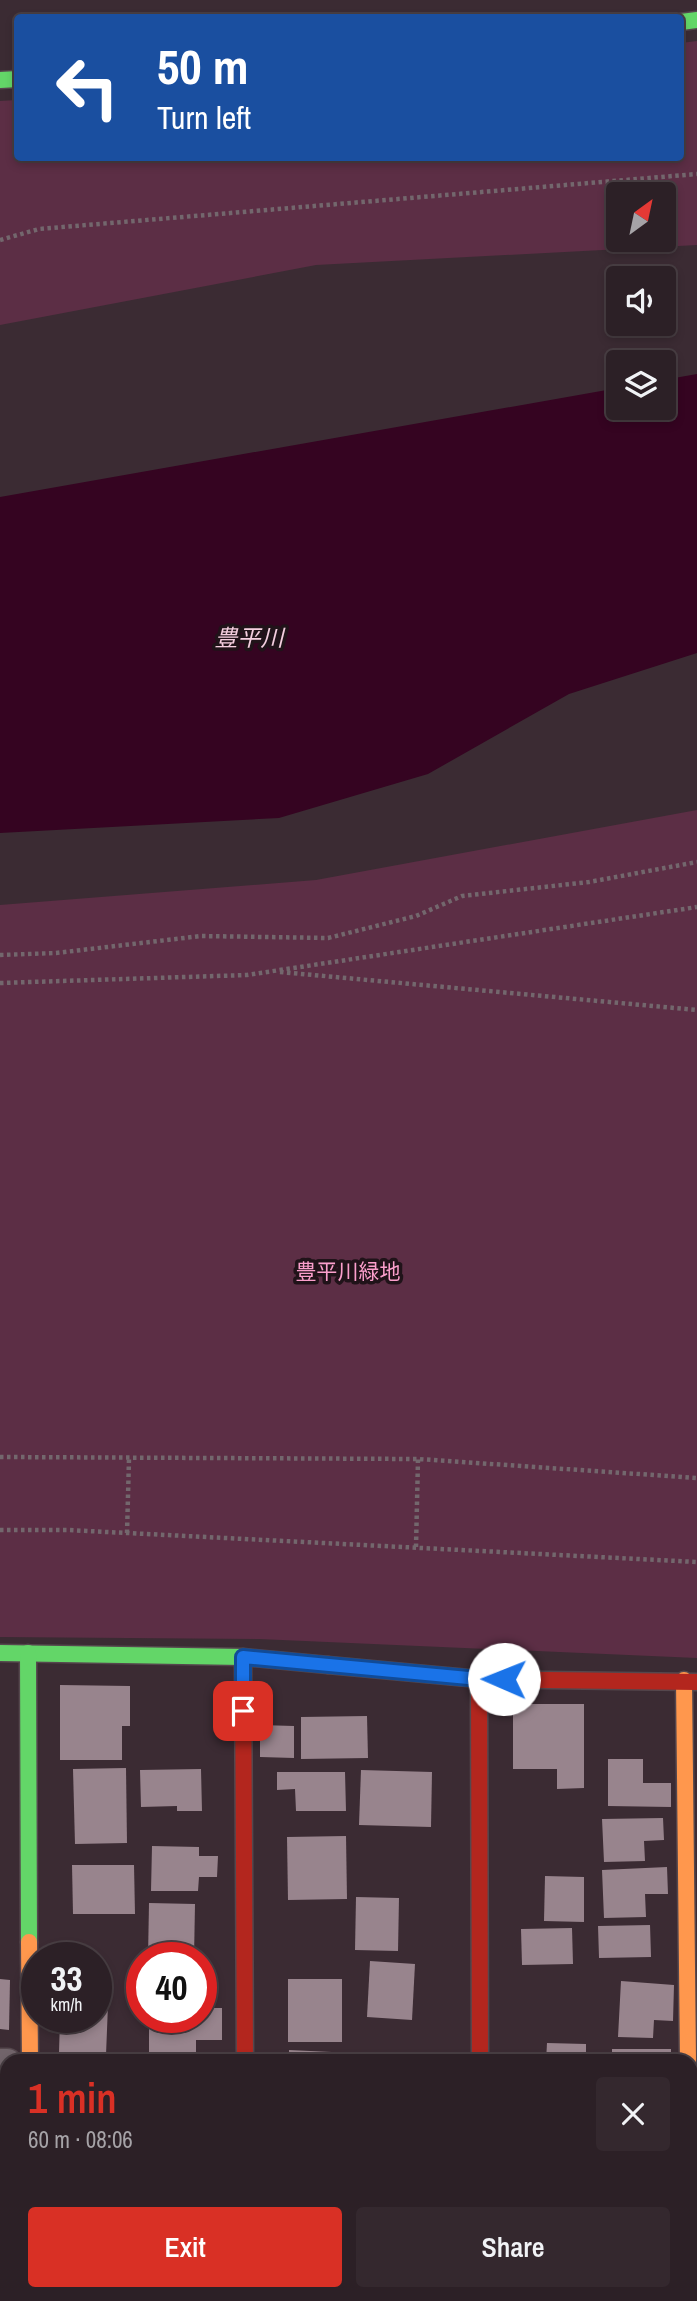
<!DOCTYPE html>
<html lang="en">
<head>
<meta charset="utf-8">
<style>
	:root { --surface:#2c2026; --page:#34282e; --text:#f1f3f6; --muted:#a6a3a7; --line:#483e43; --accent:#d93025 }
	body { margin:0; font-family:"Archivo Narrow","Noto Sans JP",sans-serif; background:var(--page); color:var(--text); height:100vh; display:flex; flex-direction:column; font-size:26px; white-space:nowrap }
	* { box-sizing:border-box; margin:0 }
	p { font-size:23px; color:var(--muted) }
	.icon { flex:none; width:38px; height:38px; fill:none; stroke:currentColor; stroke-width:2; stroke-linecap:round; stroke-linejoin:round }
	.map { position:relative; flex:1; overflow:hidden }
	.panel { position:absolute; left:0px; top:2054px; width:698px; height:247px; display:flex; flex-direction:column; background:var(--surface); border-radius:21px 21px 0 0; box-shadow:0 4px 10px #0003,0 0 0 2px var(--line) }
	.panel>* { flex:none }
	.top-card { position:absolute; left:14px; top:14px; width:670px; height:147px; border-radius:7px; box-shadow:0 4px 10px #0003,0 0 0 2px var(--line); background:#1a4fa0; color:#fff; overflow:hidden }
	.needle { width:46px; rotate:33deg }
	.tools { position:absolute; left:606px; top:182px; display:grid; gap:14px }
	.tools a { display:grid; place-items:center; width:70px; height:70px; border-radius:7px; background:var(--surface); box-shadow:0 4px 10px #0003,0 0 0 2px var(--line); font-size:35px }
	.speed { position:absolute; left:21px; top:1942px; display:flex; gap:14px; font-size:35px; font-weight:700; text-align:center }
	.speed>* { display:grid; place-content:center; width:91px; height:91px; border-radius:50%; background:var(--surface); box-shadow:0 4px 10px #0003,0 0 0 2px var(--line); line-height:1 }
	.speed small { font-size:18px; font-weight:400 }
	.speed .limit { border:10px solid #d22; background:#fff; color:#111 }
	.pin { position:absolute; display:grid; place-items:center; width:60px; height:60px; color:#fff; margin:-30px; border-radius:14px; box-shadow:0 4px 10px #0006 }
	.me { position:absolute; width:77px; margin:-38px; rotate:271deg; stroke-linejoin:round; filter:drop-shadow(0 0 5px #0008) }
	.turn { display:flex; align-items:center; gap:24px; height:147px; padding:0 28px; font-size:32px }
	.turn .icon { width:91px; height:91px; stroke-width:2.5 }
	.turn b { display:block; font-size:49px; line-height:60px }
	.round { display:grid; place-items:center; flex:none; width:74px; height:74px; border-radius:7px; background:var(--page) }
	.summary { display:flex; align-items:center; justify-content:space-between; height:119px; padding:0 28px }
	h1 { font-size:42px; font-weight:600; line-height:52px; color:var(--accent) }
	.primary-button { display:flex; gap:14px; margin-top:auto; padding:14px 28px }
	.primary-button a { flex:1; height:80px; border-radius:7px; background:var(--accent); color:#fff; font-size:28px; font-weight:600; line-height:80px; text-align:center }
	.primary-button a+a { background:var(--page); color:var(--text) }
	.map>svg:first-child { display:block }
	.green { fill:#5c2e45; fill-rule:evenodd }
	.water { fill:#350421 }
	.building { fill:#98848d }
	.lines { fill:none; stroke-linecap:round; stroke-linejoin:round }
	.street-casing { stroke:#55474d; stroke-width:33 }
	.fast-casing { stroke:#55474d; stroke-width:19 }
	.slow-casing { stroke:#55474d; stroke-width:19 }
	.jam-casing { stroke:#55474d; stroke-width:19 }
	.path { stroke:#73676d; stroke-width:4.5; stroke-dasharray:3.5 3.5; stroke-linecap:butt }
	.street { stroke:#71646a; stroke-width:30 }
	.fast { stroke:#63d668; stroke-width:16 }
	.slow { stroke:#ff974d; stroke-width:16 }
	.jam { stroke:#b3261e; stroke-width:16 }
	.route-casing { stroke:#114b97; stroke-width:18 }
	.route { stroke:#1a73e8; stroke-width:12 }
	.labels { text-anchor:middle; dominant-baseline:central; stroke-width:7; stroke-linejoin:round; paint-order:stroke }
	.park-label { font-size:21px; fill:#fb9fcc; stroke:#201319 }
	.water-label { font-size:23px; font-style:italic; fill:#f4cedf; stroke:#201319 }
</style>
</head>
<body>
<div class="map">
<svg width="697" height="2301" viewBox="0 0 697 2301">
	<rect width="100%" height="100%" fill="#3b2b33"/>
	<g class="green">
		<path d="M 697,41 L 697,245 L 316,265 L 0,325 L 0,101 L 17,100 L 18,158 L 681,158 L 681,43 ZM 618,194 L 663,194 L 663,240 L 618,240 Z"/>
		<path d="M 697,810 L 697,1658 L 259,1639 L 0,1637 L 0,905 L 316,880 Z"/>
		<rect x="0" y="2082" width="7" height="184"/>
	</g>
	<path class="water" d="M 697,374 L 697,653 L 569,694 L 428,774 L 279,818 L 0,833 L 0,497 L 618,388 L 618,408 L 663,408 L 663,380 Z"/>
	<g class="building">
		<path d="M 60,1685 L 130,1686 L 130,1726 L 122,1726 L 122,1760 L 60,1760 Z"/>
		<path d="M 513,1704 L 584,1704 L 584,1788 L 557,1789 L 557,1769 L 513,1769 Z"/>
		<path d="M 367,1716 L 368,1758 L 301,1759 L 301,1717 Z"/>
		<path d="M 260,1725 L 294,1726 L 294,1758 L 260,1757 Z"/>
		<path d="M 608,1759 L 643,1759 L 643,1783 L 671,1783 L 671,1807 L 608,1806 Z"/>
		<path d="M 126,1768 L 127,1843 L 75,1844 L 73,1769 Z"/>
		<path d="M 201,1769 L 202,1811 L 177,1811 L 177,1806 L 141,1807 L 140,1770 Z"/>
		<path d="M 361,1770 L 432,1772 L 431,1827 L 359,1825 Z"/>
		<path d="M 277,1772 L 345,1772 L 346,1811 L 296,1811 L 295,1789 L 277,1790 Z"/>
		<path d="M 663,1818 L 664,1840 L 644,1841 L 645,1861 L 604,1862 L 602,1819 Z"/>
		<path d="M 346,1836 L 347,1899 L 288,1900 L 287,1837 Z"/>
		<path d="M 152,1846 L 199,1847 L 199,1856 L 218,1856 L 217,1877 L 199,1877 L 198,1891 L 151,1891 Z"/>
		<path d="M 72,1865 L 134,1865 L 135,1914 L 73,1914 Z"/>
		<path d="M 667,1867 L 668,1894 L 645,1894 L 646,1917 L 604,1918 L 602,1870 Z"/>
		<path d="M 545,1876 L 584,1877 L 584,1922 L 544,1921 Z"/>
		<path d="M 356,1897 L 399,1898 L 398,1951 L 355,1950 Z"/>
		<path d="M 149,1903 L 195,1904 L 194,1958 L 148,1958 Z"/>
		<path d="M 650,1925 L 651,1957 L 599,1958 L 598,1926 Z"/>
		<path d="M 572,1928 L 573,1964 L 522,1965 L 521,1929 Z"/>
		<path d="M 370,1961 L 415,1964 L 412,2020 L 367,2017 Z"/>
		<path d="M 0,1979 L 10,1980 L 9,2030 L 0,2029 Z"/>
		<rect x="288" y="1979" width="54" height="63"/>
		<path d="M 621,1981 L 674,1985 L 673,2021 L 654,2020 L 653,2038 L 618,2037 Z"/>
		<path d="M 96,2004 L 108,2005 L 106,2055 L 59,2053 L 60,2018 L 96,2018 Z"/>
		<path d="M 201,2008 L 222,2008 L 222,2040 L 196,2040 L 196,2062 L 149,2062 L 149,2018 L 201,2018 Z"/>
		<path d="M 547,2043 L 586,2044 L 586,2062 L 546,2062 Z"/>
		<rect x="612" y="2049" width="59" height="13"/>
		<path d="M 289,2050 L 353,2053 L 353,2062 L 289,2062 Z"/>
	</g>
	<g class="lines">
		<g class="street-casing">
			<g id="street">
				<path d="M 0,2064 L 7,2064"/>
				<path d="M 691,2278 L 697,2278"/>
				<path d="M 0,2281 L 7,2281"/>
				<path d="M 481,2301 L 481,2294"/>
			</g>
		</g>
		<g class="fast-casing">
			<g id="fast">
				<path d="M 681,22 L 697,20"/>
				<path d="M 0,80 L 18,79"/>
				<path d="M 0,1653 L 243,1657 L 328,1665"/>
				<path d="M 28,1653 L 29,1942"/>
			</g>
		</g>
		<g class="slow-casing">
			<g id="slow">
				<path d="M 684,1680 L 688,2062"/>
				<path d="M 29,1942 L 30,2062"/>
			</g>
		</g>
		<g class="jam-casing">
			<g id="jam">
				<path d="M 243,1657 L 245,2062"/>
				<path d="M 328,1665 L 479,1679 L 697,1682"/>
				<path d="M 479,1679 L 480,2062"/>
			</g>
		</g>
		<g class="path">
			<path d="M 0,240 L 39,229 L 697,174"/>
			<path d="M 0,955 L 56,953 L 201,936 L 328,938 L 416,916 L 462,896 L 589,882 L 697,862"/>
			<path d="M 280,972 L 697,1010"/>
			<path d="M 0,983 L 247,975 L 697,907"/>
			<path d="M 0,1457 L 418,1459 L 697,1478"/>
			<path d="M 0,1530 L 68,1530 L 697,1562"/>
			<path d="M 127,1533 L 129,1459"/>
			<path d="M 416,1547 L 418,1459"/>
		</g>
		<use href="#street" class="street"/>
		<use href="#fast" class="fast"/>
		<use href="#slow" class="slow"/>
		<use href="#jam" class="jam"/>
	</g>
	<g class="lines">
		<g class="route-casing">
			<path id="route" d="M 243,1711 L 243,1657 L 479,1679 L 504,1679"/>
		</g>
		<use href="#route" class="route"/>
	</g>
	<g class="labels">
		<g class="park-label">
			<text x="348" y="1271">豊平川緑地</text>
		</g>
		<g class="water-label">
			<text x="249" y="637">豊平川</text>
		</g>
	</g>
</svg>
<div class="tools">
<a><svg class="needle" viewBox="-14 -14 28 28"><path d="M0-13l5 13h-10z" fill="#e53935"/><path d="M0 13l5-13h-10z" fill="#a6a3a7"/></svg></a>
<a><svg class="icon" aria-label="sound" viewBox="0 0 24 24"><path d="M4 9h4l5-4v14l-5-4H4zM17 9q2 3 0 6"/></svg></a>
<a><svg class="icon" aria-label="layers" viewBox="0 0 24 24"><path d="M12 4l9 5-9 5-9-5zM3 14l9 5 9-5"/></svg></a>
</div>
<div class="speed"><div>33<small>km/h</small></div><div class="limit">40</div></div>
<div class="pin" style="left:243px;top:1711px;background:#d93025"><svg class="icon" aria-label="arrive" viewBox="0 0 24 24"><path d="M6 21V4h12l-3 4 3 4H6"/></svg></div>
<svg class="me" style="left:504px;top:1679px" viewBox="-20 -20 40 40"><circle r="19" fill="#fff"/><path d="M0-13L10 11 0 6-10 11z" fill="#1a73e8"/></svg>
<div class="top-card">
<div class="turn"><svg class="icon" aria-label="left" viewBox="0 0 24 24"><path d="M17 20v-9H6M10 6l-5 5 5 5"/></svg><div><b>50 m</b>Turn left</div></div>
</div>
<section class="panel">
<div class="summary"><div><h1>1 min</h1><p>60 m · 08:06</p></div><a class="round"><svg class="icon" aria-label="close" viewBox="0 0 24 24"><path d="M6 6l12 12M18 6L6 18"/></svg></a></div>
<div class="primary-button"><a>Exit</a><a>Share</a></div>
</section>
</div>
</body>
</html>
